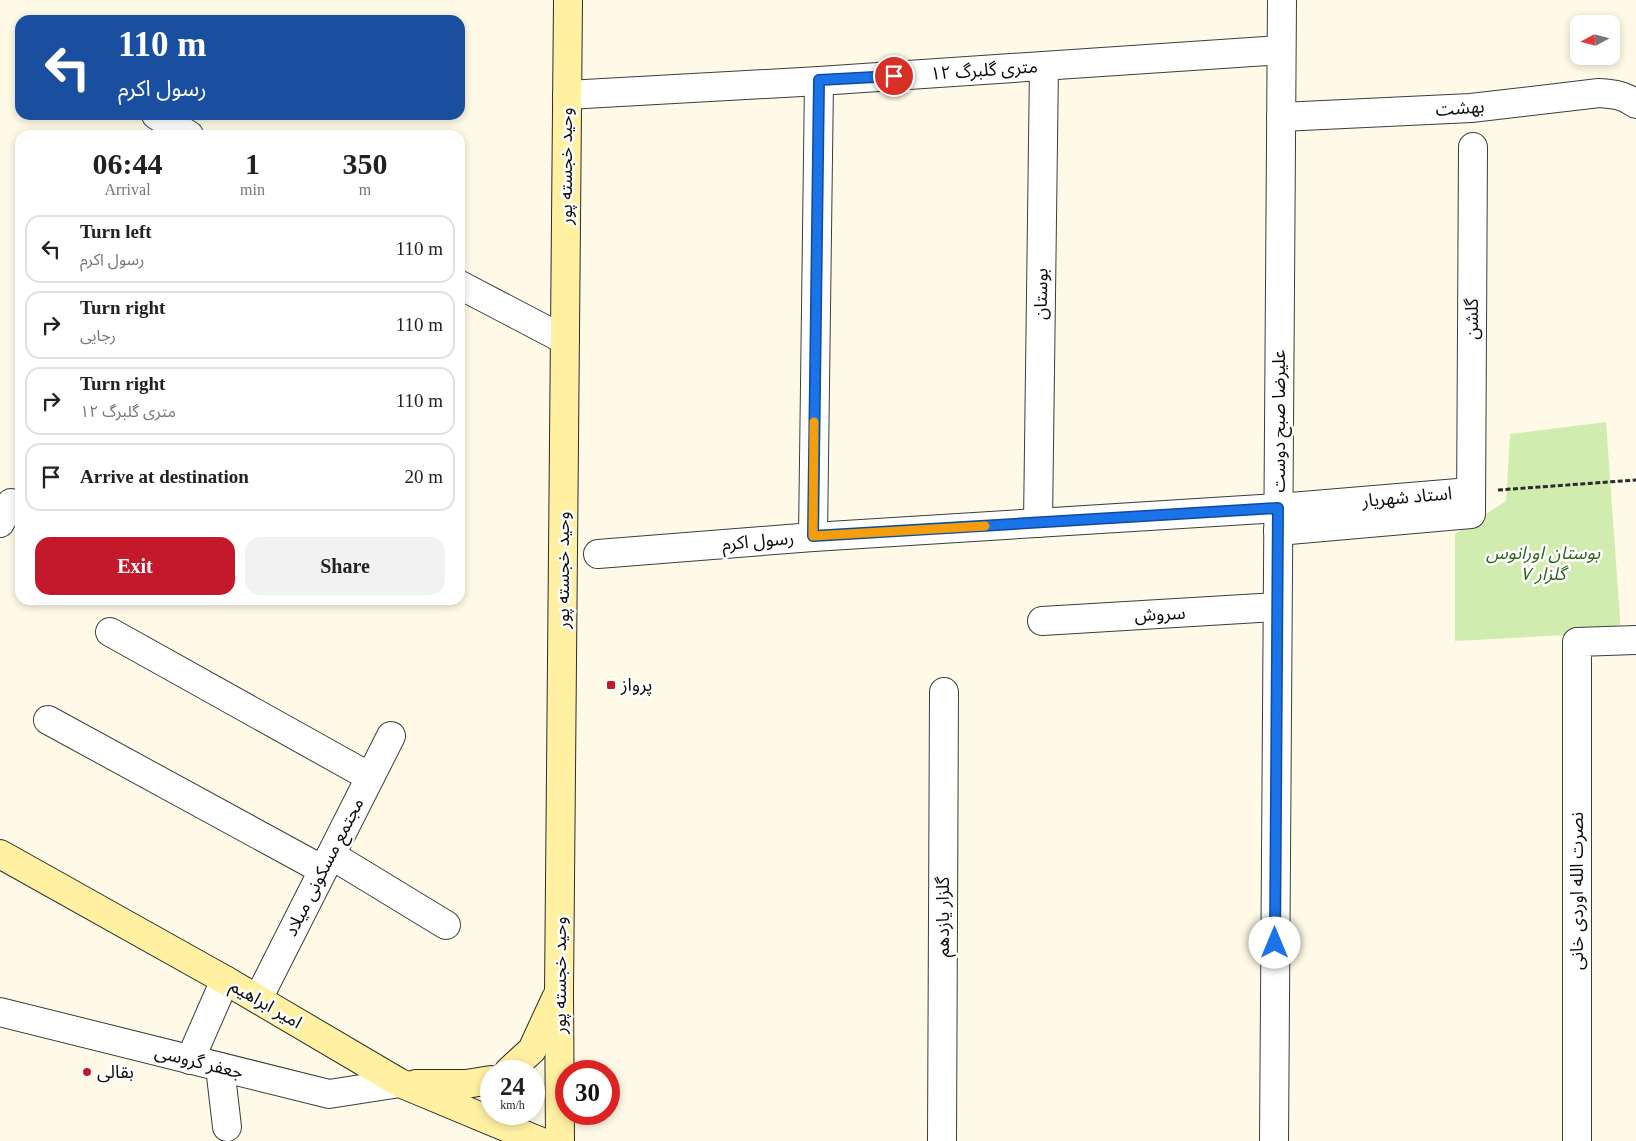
<!DOCTYPE html>
<html lang="en">
<head>
<meta charset="utf-8">
<style>
	:root { --surface:#fff; --page:#f2f2f2; --text:#222; --muted:#767676; --line:#e0e0e0; --accent:#c3192a }
	body { margin:0; font-family:"Times New Roman","Noto Sans Arabic",serif; background:var(--page); color:var(--text); height:100vh; display:flex; flex-direction:column; font-size:19px; white-space:nowrap }
	* { box-sizing:border-box; margin:0 }
	p { font-size:16px; color:var(--muted) }
	.icon { flex:none; width:28px; height:28px; fill:none; stroke:currentColor; stroke-width:2; stroke-linecap:round; stroke-linejoin:round }
	.map { position:relative; flex:1; overflow:hidden }
	.drawer { position:absolute; left:15px; top:130px; width:450px; height:475px; display:flex; flex-direction:column; background:var(--surface); border-radius:15px; box-shadow:0 2px 8px #0003 }
	.drawer>* { flex:none }
	.guide { position:absolute; left:15px; top:15px; width:450px; height:105px; border-radius:15px; box-shadow:0 2px 8px #0003; background:#1a4fa0; color:#fff; overflow:hidden }
	.needle { width:32px; rotate:263deg }
	.tools { position:absolute; left:1570px; top:15px; display:grid; gap:10px }
	.tools a { display:grid; place-items:center; width:50px; height:50px; border-radius:10px; background:var(--surface); box-shadow:0 2px 8px #0003; font-size:25px }
	.speed { position:absolute; left:480px; top:1060px; display:flex; gap:10px; font-size:25px; font-weight:700; text-align:center }
	.speed>* { display:grid; place-content:center; width:65px; height:65px; border-radius:50%; background:var(--surface); box-shadow:0 2px 8px #0003; line-height:1 }
	.speed small { font-size:12px; font-weight:400 }
	.speed .limit { border:8px solid #d22; background:#fff; color:#111 }
	.pin { position:absolute; display:grid; place-items:center; width:42px; height:42px; color:#fff; margin:-21px; border:2px solid #fff; border-radius:50%; box-shadow:0 1px 5px #0007 }
	.me { position:absolute; width:55px; margin:-28px; rotate:0deg; stroke-linejoin:round; filter:drop-shadow(0 0 4px #0008) }
	.turn { display:flex; align-items:center; gap:18px; height:105px; padding:0 20px; font-size:22px }
	.turn .icon { width:65px; height:65px; stroke-width:2.5 }
	.turn b { display:block; font-size:35px; line-height:42px }
	.eta { display:flex; justify-content:space-evenly; align-items:center; height:85px; text-align:center }
	.eta b { font-size:30px; font-weight:800; line-height:35px }
	.primary-button { display:flex; gap:10px; margin-top:auto; padding:10px 20px }
	.primary-button a { flex:1; height:58px; border-radius:15px; background:var(--accent); color:#fff; font-size:20px; font-weight:800; line-height:58px; text-align:center }
	.primary-button a+a { background:var(--page); color:var(--text) }
	ul { padding:0; list-style:none }
	li { display:flex; align-items:center; gap:15px; height:68px; margin:0 10px 8px; padding:0 10px; border:2px solid var(--line); border-radius:15px }
	li div { flex:1 }
	li b { display:block; font-size:19px }
	li em { font-style:normal }
	.map>svg:first-child { display:block }
	.green { fill:#d1ecaf }
	.lines { fill:none; stroke-linecap:round; stroke-linejoin:round }
	.minor-casing { stroke:#3d3d3d; stroke-width:30 }
	.secondary-casing { stroke:#2c2c2c; stroke-width:30 }
	.path { stroke:#2c2c2c; stroke-width:3; stroke-dasharray:5 2.5; stroke-linecap:butt }
	.minor { stroke:#fff; stroke-width:28 }
	.secondary { stroke:#fff0a2; stroke-width:28 }
	.route-casing { stroke:#114b97; stroke-width:12 }
	.route { stroke:#1a73e8; stroke-width:9 }
	.slow { stroke:#f59e0b; stroke-width:9 }
	.poi-dot { fill:#c3192a; stroke:#fff; stroke-width:2 }
	.labels { text-anchor:middle; dominant-baseline:central; stroke-width:5; stroke-linejoin:round; paint-order:stroke }
	.street-label { font-size:18px; fill:#0a0a0a; stroke:#fff }
	.park-label { font-size:18px; font-style:italic; fill:#2b6617; stroke:#fff }
	.poi-label { font-size:18px; fill:#0a0a0a; stroke:#fff; text-anchor:start }
</style>
</head>
<body>
<div class="map">
<svg width="1636" height="1141" viewBox="0 0 1636 1141">
	<rect width="100%" height="100%" fill="#fff9e7"/>
	<path class="green" d="M 1606,422 L 1621,632 L 1455,641 L 1455,534 L 1506,501 L 1510,434 Z"/>
	<g class="lines">
		<g class="minor-casing">
			<g id="minor">
				<path d="M 567,95 L 819,81 L 1281,50"/>
				<path d="M 156,115 L 189,135"/>
				<path d="M 1281,117 L 1471,108 L 1599,93 C 1614,94 1624,95 1636,104"/>
				<path d="M 460,285 L 565,340"/>
				<path d="M 0,523 L 11,503"/>
				<path d="M 1038,523 L 1044,66"/>
				<path d="M 1278,531 L 1471,514 L 1473,147"/>
				<path d="M 813,537 L 819,81"/>
				<path d="M 598,554 L 813,537 L 1278,508 L 1470,492"/>
				<path d="M 1042,621 L 1277,607"/>
				<path d="M 110,632 L 370,777"/>
				<path d="M 48,720 L 323,870"/>
				<path d="M 331,855 L 446,925"/>
				<path d="M 258,999 L 391,736"/>
				<path d="M 0,1012 L 329,1094 L 400,1083"/>
				<path d="M 190,1060 L 225,980"/>
				<path d="M 220,1067 L 227,1127"/>
				<path d="M 942,1141 L 944,692"/>
				<path d="M 1274,1141 L 1282,0"/>
				<path d="M 1577,1141 L 1577,642 L 1636,640"/>
			</g>
		</g>
		<g class="secondary-casing">
			<g id="secondary">
				<path d="M 0,854 L 225,980 L 400,1083 L 539,1141"/>
				<path d="M 509,1071 L 532,1050 L 556,998"/>
				<path d="M 416,1084 L 466,1084 L 491,1080"/>
				<path d="M 560,1141 L 559,992 L 568,0"/>
			</g>
		</g>
		<path class="path" d="M 1498,490 L 1636,480"/>
		<use href="#minor" class="minor"/>
		<use href="#secondary" class="secondary"/>
	</g>
	<g class="lines">
		<g class="route-casing">
			<path id="route" d="M 894,76 L 819,80 L 813,536 L 1278,508 L 1275,943"/>
		</g>
		<use href="#route" class="route"/>
		<path class="slow" d="M 814,422 L 813,536 L 985,526"/>
	</g>
	<g class="poi-dot">
		<rect x="606" y="680" width="10" height="10" rx="2.5"/>
		<circle cx="87" cy="1072" r="5"/>
	</g>
	<g class="labels">
		<g class="street-label">
			<text transform="translate(984 70) rotate(-4)">۱۲ متری گلبرگ</text>
			<text transform="translate(1460 108) rotate(-4)">بهشت</text>
			<text transform="translate(566 166) rotate(-90)">وحید خجسته پور</text>
			<text transform="translate(1041 294) rotate(-89)">بوستان</text>
			<text transform="translate(1472 319) rotate(-90)">گلشن</text>
			<text transform="translate(1279 421) rotate(-90)">علیرضا صبح دوست</text>
			<text transform="translate(1407 497) rotate(-5)">استاد شهریار</text>
			<text transform="translate(758 541) rotate(-5)">رسول اکرم</text>
			<text transform="translate(563 570) rotate(-90)">وحید خجسته پور</text>
			<text transform="translate(1160 614) rotate(-3)">سروش</text>
			<text transform="translate(324 867) rotate(-63)">مجتمع مسکونی میلاد</text>
			<text transform="translate(1577 891) rotate(-90)">نصرت الله اوردی خانی</text>
			<text transform="translate(943 917) rotate(-90)">گلزار یازدهم</text>
			<text transform="translate(560 975) rotate(-90)">وحید خجسته پور</text>
			<text transform="translate(266 1004) rotate(30)">امیر ابراهیم</text>
			<text transform="translate(199 1062) rotate(14)">جعفر گروسی</text>
		</g>
		<g class="park-label">
			<text x="1543" y="553">بوستان اورانوس<tspan x="1543" dy="21">گلزار ۷</tspan></text>
		</g>
		<g class="poi-label">
			<text x="621" y="685">پرواز</text>
			<text x="97" y="1072">بقالی</text>
		</g>
	</g>
</svg>
<div class="tools">
<a><svg class="needle" viewBox="-14 -14 28 28"><path d="M0-13l5 13h-10z" fill="#e53935"/><path d="M0 13l5-13h-10z" fill="#767676"/></svg></a>
</div>
<div class="speed"><div>24<small>km/h</small></div><div class="limit">30</div></div>
<div class="pin" style="left:894px;top:76px;background:#d93025"><svg class="icon" aria-label="arrive" viewBox="0 0 24 24"><path d="M6 21V4h12l-3 4 3 4H6"/></svg></div>
<svg class="me" style="left:1275px;top:943px" viewBox="-20 -20 40 40"><circle r="19" fill="#fff"/><path d="M0-13L10 11 0 6-10 11z" fill="#1a73e8"/></svg>
<div class="guide">
<div class="turn"><svg class="icon" aria-label="left" viewBox="0 0 24 24"><path d="M17 20v-9H6M10 6l-5 5 5 5"/></svg><div><b>110 m</b>رسول اکرم</div></div>
</div>
<section class="drawer">
<div class="eta">
<div><b>06:44</b><p>Arrival</p></div>
<div><b>1</b><p>min</p></div>
<div><b>350</b><p>m</p></div>
</div>
<ul>
<li><svg class="icon" aria-label="left" viewBox="0 0 24 24"><path d="M17 20v-9H6M10 6l-5 5 5 5"/></svg><div><b>Turn left</b><p>رسول اکرم</p></div><em>110 m</em></li>
<li><svg class="icon" aria-label="right" viewBox="0 0 24 24"><path d="M7 20v-9h11M14 6l5 5-5 5"/></svg><div><b>Turn right</b><p>رجایی</p></div><em>110 m</em></li>
<li><svg class="icon" aria-label="right" viewBox="0 0 24 24"><path d="M7 20v-9h11M14 6l5 5-5 5"/></svg><div><b>Turn right</b><p>۱۲ متری گلبرگ</p></div><em>110 m</em></li>
<li><svg class="icon" aria-label="arrive" viewBox="0 0 24 24"><path d="M6 21V4h12l-3 4 3 4H6"/></svg><div><b>Arrive at destination</b></div><em>20 m</em></li>
</ul>
<div class="primary-button"><a>Exit</a><a>Share</a></div>
</section>
</div>
</body>
</html>
